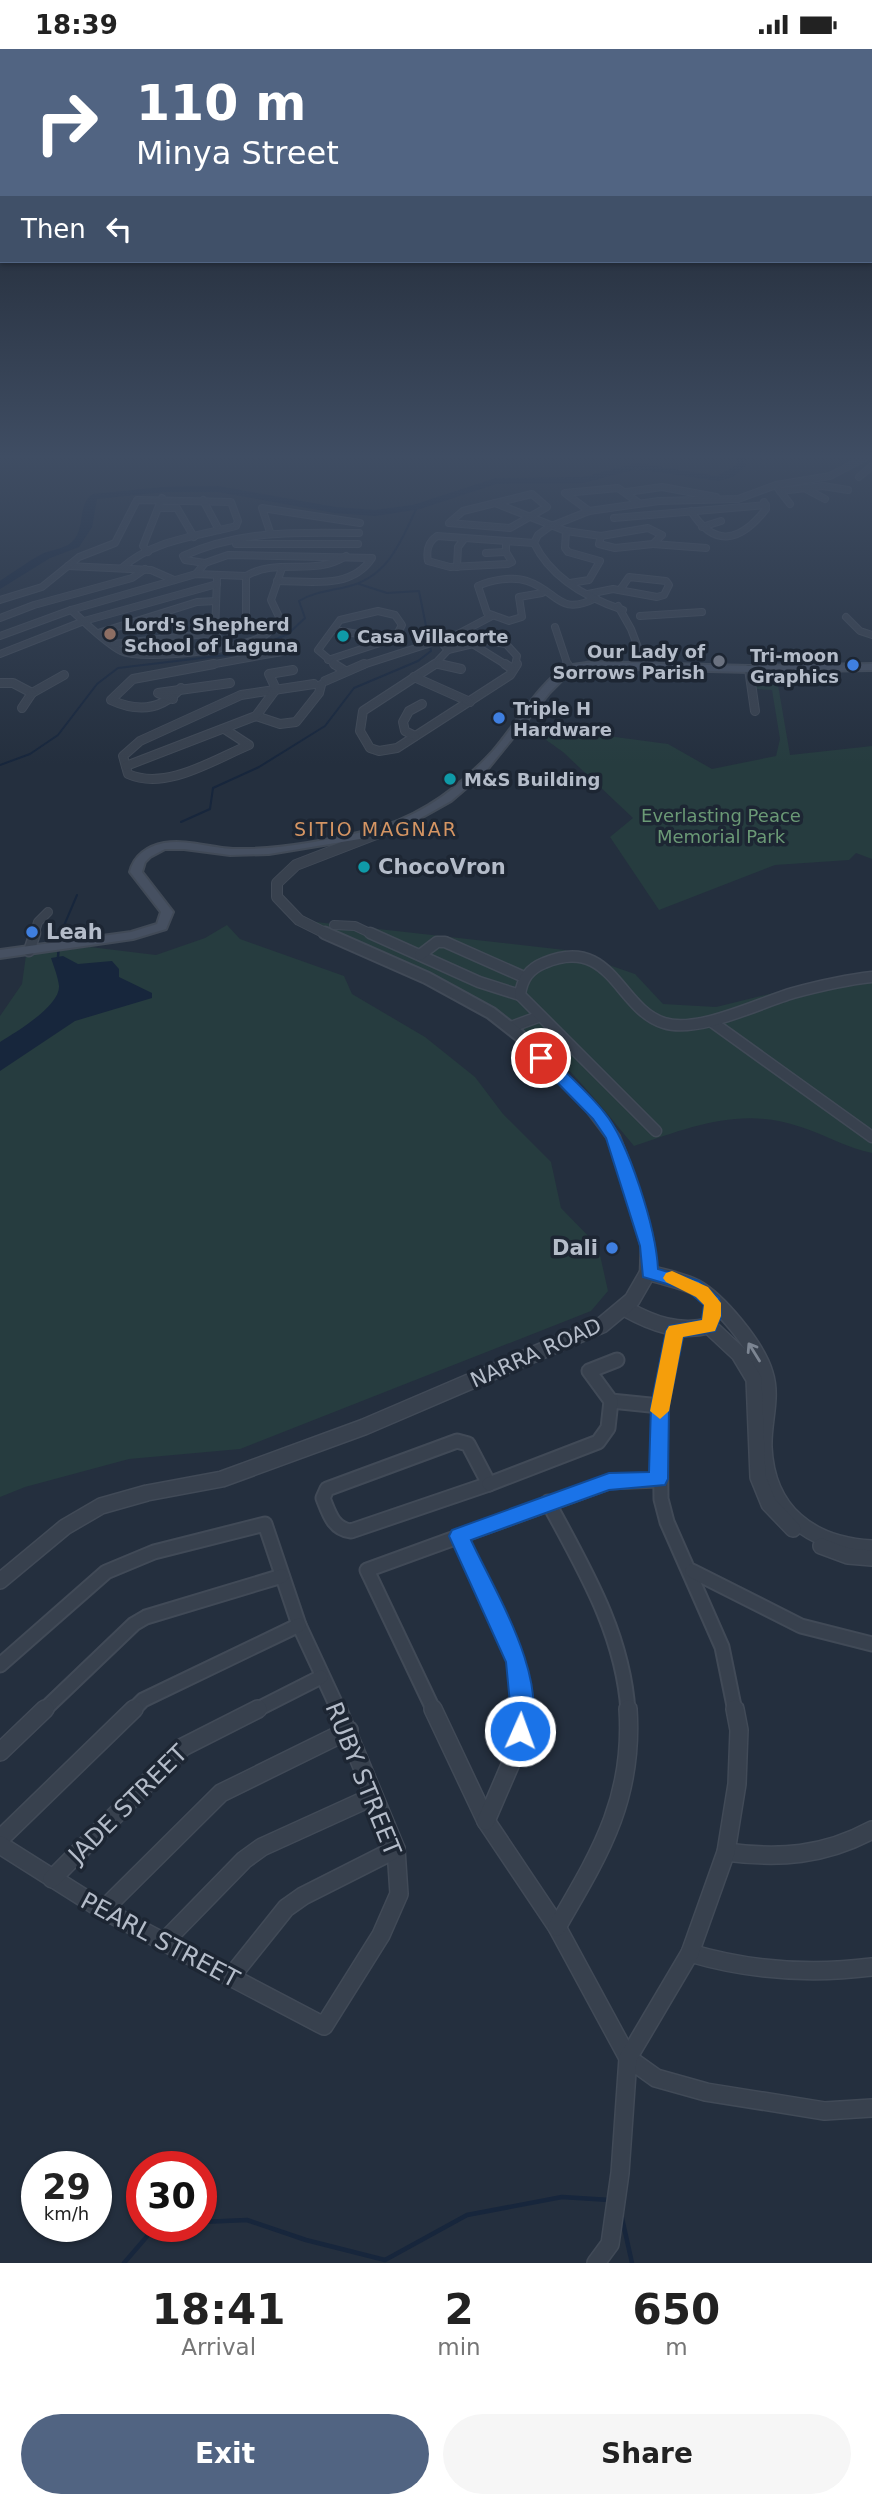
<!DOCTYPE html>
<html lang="en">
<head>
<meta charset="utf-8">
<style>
	:root { --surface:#fff; --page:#f6f6f6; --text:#222; --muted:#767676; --accent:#516482 }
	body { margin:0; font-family:"DejaVu Sans",sans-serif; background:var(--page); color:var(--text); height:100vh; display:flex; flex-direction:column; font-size:26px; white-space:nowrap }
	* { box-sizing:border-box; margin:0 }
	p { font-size:23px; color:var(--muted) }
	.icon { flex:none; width:38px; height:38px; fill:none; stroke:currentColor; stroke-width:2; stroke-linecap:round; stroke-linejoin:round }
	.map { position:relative; height:2214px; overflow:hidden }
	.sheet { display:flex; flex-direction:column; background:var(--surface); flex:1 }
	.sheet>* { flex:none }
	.top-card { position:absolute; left:0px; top:0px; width:873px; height:214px; box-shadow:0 2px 5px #0004; background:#516482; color:#fff; overflow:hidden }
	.speed { position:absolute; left:21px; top:2102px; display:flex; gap:14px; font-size:35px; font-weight:700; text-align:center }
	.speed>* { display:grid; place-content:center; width:91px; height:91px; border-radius:50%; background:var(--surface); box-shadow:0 2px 5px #0004; line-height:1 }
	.speed small { font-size:18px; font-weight:400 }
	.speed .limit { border:10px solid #d22; background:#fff; color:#111 }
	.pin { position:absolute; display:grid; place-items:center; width:60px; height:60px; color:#fff; margin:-30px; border:4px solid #fff; border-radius:50%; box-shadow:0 2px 7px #0007 }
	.me { position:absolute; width:77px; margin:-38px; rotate:2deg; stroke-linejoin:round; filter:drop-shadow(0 0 5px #0008) }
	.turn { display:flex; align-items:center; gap:24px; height:147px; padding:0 21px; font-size:32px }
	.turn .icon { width:91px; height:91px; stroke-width:2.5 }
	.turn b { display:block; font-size:49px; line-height:60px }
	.then { display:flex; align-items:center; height:66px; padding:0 21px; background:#0003; gap:14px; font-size:26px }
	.eta { display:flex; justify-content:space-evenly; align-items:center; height:119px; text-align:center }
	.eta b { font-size:42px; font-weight:700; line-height:49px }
	.cta { display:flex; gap:14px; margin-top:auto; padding:14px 21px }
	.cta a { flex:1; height:80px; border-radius:42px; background:var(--accent); color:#fff; font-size:28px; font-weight:700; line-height:80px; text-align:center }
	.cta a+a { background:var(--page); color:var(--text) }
	.status { display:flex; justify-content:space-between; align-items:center; height:49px; padding:0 35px; background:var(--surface); direction:ltr }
	.status svg { height:19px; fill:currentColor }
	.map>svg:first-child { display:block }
	.green { fill:#263c3f }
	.water { fill:#17263c }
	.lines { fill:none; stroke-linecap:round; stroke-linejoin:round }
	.stream-far2 { stroke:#17263c; stroke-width:2 }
	.stream-far1 { stroke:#17263c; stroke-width:2.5 }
	.stream { stroke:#17263c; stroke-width:4.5 }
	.river { fill:#17263c; fill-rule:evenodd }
	.minor-far4-casing { stroke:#414a57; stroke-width:8 }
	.minor-far3-casing { stroke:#414a57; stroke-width:10 }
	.minor-far2-casing { stroke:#414a57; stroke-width:13 }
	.minor-far1-casing { stroke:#414a57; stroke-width:17 }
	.minor-casing { stroke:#414a57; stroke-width:20 }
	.tertiary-far2-casing { stroke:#414a57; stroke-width:12 }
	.tertiary-far1-casing { stroke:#414a57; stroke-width:15 }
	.tertiary-casing { stroke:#414a57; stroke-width:18 }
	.secondary-casing { stroke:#414a57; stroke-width:4 }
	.minor-far4 { stroke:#38414e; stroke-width:6 }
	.minor-far3 { stroke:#38414e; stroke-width:8 }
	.minor-far2 { stroke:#38414e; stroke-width:10 }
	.minor-far1 { stroke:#38414e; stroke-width:13 }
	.minor { stroke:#38414e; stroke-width:17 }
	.tertiary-far2 { stroke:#38414e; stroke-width:10 }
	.tertiary-far1 { stroke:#38414e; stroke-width:11 }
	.tertiary { stroke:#38414e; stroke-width:15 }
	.secondary { fill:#465061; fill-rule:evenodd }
	.oneway { stroke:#7c8592 }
	.route { fill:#1a73e8; stroke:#114b97; stroke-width:2 }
	.slow { fill:#f59e0b }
	.education-dot { fill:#8d6e63; stroke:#1d2633; stroke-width:2.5 }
	.culture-dot { fill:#0f9aa8; stroke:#1d2633; stroke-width:2.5 }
	.worship-dot { fill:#6b7280; stroke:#1d2633; stroke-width:2.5 }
	.shop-dot { fill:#3f7fe0; stroke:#1d2633; stroke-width:2.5 }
	.labels { text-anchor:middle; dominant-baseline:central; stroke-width:7; stroke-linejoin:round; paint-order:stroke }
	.far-poi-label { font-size:18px; font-weight:bold; fill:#b4bcc9; stroke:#1d2633; text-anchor:start }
	.far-park-label { font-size:18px; fill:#6b9a76; stroke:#1d2633 }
	.far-neighbourhood-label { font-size:19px; letter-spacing:2px; fill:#d59563; stroke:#1d2633 }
	.poi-label { font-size:21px; font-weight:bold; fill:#b4bcc9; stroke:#1d2633; text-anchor:start }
	.street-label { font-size:21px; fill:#b4bcc9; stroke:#1d2633 }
	.near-street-label { font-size:24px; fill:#b4bcc9; stroke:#1d2633 }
</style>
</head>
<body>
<div class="status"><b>18:39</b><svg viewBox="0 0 49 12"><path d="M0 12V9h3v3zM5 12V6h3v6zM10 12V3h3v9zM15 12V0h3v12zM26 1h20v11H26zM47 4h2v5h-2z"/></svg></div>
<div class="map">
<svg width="872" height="2214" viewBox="0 0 872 2214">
	<rect width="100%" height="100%" fill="#242f3e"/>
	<g class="green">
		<path d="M 776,624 L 790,706 L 872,697 L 872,810 L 856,804 L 849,811 L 775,816 L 659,861 L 610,788 L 633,769 L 563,703 L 525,676 L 668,695 L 712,720 L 776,707 L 780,690 L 772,641 L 755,640 L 753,625 Z"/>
		<path d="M 307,872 L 565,901 L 635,925 L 663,955 L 716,958 L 846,926 L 872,924 L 872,1104 C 847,1099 826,1086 801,1078 C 741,1057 691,1078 634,1097 C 601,1057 558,1002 514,974 C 451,931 375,904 307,872 Z"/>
		<path d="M 227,876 L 240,890 L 344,927 L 352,945 L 425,988 L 475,1028 L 503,1065 L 551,1113 L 561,1159 L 598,1197 L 608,1242 L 591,1262 L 240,1400 L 129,1410 L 25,1438 L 0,1448 L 0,967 L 22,935 L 26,906 L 90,898 L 156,906 L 205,889 Z"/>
	</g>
	<path class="water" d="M 63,907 L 78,915 L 112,912 L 119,920 L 119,928 L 152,944 L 152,949 L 75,972 L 0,1022 L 0,993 C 16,983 60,957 59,937 C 58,928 54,918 51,909 Z"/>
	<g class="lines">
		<g class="stream-far2">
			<path d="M 0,716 L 30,705 L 58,686 L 97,635 L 118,619 L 243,604 L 288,585 L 305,569 L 299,552 C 314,543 329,542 346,538 C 389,528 401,492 418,456"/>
			<path d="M 181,773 L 210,760 L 213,739 L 259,718 L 325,677 L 354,639 L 418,612 L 431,602 L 419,542 L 387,544 L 359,535"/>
			<path d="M 60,886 L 77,846"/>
		</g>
		<path class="stream-far1" d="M 58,908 L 60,884"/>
		<g class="stream">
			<path d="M 622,2169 L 632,2214"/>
			<path d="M 201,2173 L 247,2171 L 306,2191 L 385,2211 L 467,2166 L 562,2148 L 610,2151"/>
			<path d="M 124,2214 L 156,2177"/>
		</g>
		<path class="river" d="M 736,405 L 746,405 L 746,417 L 733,428 L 718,432 L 637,420 L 583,434 L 496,435 L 420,460 L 375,467 L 335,464 L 218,443 L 164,443 L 97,450 L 92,478 L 79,498 L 50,509 L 0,540 L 0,532 C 14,523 27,513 42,505 C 50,501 65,500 72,493 C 86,480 77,454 93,445 L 164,438 L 218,437 L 335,458 L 375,461 L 413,456 L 496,429 L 583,428 L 637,414 L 717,427 L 736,416 Z"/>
		<g class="minor-far4-casing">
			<g id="minor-far4">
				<path d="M 859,428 L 872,417"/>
				<path d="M 777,438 L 790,455"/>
				<path d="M 806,440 L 825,450"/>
				<path d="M 780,442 L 823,437 L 848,441"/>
				<path d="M 627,443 L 662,438 L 716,448"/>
				<path d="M 532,445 L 547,458 L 510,479 L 449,474 L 463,462 Z"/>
				<path d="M 203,451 L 219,481"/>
				<path d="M 495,454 L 566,482 L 565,499 L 568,503 L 600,512 L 589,531 L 570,534"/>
				<path d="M 159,459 L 177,459 L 194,488"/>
				<path d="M 589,462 L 565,444 L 618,439 L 639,454"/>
				<path d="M 691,462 C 715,500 741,492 766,460 L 764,453"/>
				<path d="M 614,469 L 766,456"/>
				<path d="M 702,478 L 721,472"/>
				<path d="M 566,482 L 601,487 L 648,479 L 662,486 L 653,495 L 706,499"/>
				<path d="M 270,483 L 262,459 L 360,474"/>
				<path d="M 601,487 L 599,495 L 615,499 L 653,495"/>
				<path d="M 506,492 L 506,503 L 512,513 L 508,515 L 450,518 L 428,512 C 426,501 428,493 437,487 L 534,494"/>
				<path d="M 236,495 L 358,495"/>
				<path d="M 148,503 L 143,497 L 162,449"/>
				<path d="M 486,504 L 506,503"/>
				<path d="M 205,514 L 185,511 L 183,507 C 240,481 298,483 359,484"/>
				<path d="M 68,517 L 151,521 L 174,531"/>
				<path d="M 457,518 L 458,498 L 464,490"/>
				<path d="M 196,525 L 205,514 L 228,506 L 372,509 C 351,541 310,532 277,532"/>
				<path d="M 246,527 C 278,508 314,528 346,507"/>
				<path d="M 246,527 L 246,576 L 268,584"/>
				<path d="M 217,529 L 215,584 L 224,597"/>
				<path d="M 542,544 L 519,548 L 522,568 L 509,572 L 487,564 L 478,537 C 490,531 514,527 527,532 C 558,542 558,568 596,549"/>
				<path d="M 588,545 L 613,540 L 657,548 L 664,546 L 669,536 L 666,532 L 629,528 L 620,541"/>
				<path d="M 0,551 L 42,538 L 79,508 L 115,494 L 137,451 L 231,453 L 238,472 L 236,477 C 198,487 152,491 122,519"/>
				<path d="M 618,557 L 631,580 L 645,617"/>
				<path d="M 71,561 C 86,574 104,593 121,602 C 145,613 244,600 265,586 C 271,582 275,575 280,570 L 271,551 L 282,519"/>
				<path d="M 623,561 C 587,549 551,529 534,494 L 538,486 L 549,478 L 589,462 L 659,452 L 738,450 L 776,436 L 830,427 L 872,405"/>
				<path d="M 640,567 L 702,563"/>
				<path d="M 846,568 L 860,582 L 872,586"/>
				<path d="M 0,569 L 34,556 L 132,529 L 145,520"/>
				<path d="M 555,578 L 568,617"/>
				<path d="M 335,581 L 358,585 L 368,582"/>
				<path d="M 98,584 L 197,553 L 216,552"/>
				<path d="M 0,587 L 71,561 L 196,525 L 246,527"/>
				<path d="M 440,592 L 448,601"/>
				<path d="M 471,594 L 508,617"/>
				<path d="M 113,595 L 215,584"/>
				<path d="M 448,601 L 486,592 L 506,595 L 517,607 L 515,617"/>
				<path d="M 0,605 L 84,572 L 217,535"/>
				<path d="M 328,611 L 395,589 L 402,576 L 395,566 L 378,562 L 340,571 L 318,601 L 337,617"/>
				<path d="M 437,615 L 447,617"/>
				<path d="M 204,617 L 282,603"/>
				<path d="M 360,617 L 456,586 L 492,567"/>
				<path d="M 433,617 L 448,601"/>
			</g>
		</g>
		<g class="minor-far3-casing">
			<g id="minor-far3">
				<path d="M 334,615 L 345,622"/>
				<path d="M 435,615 L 363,662 L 360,682 L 370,699 L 379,702 L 397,699 L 510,626 L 517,615"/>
				<path d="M 439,615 L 461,620"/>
				<path d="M 505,615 L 511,619"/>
				<path d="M 567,615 L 570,620"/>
				<path d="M 644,615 L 645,618"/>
				<path d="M 749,620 L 755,662"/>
				<path d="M 414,628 L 470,653"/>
				<path d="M 325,632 L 364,615"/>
				<path d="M 0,634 L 13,634 L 32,644 L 64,626"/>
				<path d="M 181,639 C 161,662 137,663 111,651 L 133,630 L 214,615"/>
				<path d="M 173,650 L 158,644 L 230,634"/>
				<path d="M 22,659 L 32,644"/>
				<path d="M 256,667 L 280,675 L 296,673 L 319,644 L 321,636"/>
				<path d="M 226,681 L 249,696 C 213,711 166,742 128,725 L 123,707 L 140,692 L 241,646 L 314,635"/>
				<path d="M 415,687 L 405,682 L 403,673 L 409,662 L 422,655"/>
				<path d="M 126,717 L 256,667 L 276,640 L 269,625 L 293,621"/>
				<path d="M 334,876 L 355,877 L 374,886"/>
				<path d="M 34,886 L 38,873 L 48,863"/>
			</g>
		</g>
		<g class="minor-far2-casing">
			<g id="minor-far2">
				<path d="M 370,884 L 479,933 L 520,946"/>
				<path d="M 29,902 L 35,884"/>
				<path d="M 420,906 L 437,893 L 445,893 L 524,928"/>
				<path d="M 712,973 L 872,1088"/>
				<path d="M 511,978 L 538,968"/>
				<path d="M 656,1082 L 520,946 C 522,930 529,920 544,914 C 612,885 618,960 664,974 C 698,985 759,954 793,944 C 819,937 845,931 872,928"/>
			</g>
		</g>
		<g class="minor-far1-casing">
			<g id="minor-far1">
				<path d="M 675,1282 L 660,1357 L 661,1450 L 667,1473 L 722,1598 L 735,1662"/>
				<path d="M 611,1352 L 660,1357"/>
				<path d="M 457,1392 L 468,1395 L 489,1435 L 351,1482 C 333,1480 329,1464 323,1449 L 327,1440 Z"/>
				<path d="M 489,1435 L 598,1393 L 608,1379 L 611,1352 L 589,1322 L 617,1311"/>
				<path d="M 548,1453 C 584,1520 623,1584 628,1662"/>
				<path d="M 459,1487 L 516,1613 L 520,1662"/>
				<path d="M 692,1522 L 801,1577 L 872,1595"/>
				<path d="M 0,1616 L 106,1523 L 154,1503 L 265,1475 L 299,1576 L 339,1662"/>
				<path d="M 43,1662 L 134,1575 L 146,1568 L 282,1527"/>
				<path d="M 132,1662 L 143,1651 L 299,1576"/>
				<path d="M 254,1662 L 321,1628"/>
				<path d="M 434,1662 L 367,1521 L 609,1433 L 658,1431"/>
			</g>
		</g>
		<g class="minor-casing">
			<g id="minor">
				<path d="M 433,1660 L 486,1772 L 557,1878 L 628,2009 L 656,2029 L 706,2043 L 825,2062 L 872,2059"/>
				<path d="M 0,1703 L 45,1660"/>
				<path d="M 486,1772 L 511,1714 L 520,1660"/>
				<path d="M 0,1790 L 134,1660"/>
				<path d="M 0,1796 L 103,1861 L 324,1977 L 381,1886 L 399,1845 L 396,1800 L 338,1660"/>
				<path d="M 726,1803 C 779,1810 824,1807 872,1781"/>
				<path d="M 52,1830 L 183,1698 L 258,1660"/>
				<path d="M 103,1861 L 221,1744 L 349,1681"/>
				<path d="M 557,1878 C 600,1804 634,1750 628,1660"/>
				<path d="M 165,1892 L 244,1811 L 262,1798 L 372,1748"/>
				<path d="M 690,1904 C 751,1922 809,1926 872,1918"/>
				<path d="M 230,1929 L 286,1859 L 303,1847 L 396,1800"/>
				<path d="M 596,2214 L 610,2195 L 620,2124 L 628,2009 L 690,1904 L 726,1803 L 737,1735 L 739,1681 L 735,1660"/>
			</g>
		</g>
		<g class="tertiary-far2-casing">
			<path id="tertiary-far2" d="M 329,886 L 299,871 L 277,848 L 277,834 L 296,816 L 384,782"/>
		</g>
		<g class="tertiary-far1-casing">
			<g id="tertiary-far1">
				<path d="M 325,884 L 427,929 L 491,964 L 519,986 L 590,1057 L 614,1089 L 624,1115 L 647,1197 L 646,1227"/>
				<path d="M 649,1224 L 660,1227"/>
			</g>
		</g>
		<g class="tertiary-casing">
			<g id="tertiary">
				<path d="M 654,1225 C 667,1229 683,1232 695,1238 C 719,1251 757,1297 765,1324 C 773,1348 763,1373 764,1398 C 767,1463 811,1496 872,1499"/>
				<path d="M 626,1260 C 653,1275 678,1284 709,1277"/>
				<path d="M 709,1277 L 739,1305 L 754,1330 L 758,1428 L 769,1455 L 793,1480"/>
				<path d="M 821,1497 L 848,1507 L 872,1509"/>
				<path d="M 0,1532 L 65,1478 L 101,1457 L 147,1444 L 222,1430 L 364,1378 L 602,1276 L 632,1251 L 647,1225"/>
			</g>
		</g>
		<g class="secondary-casing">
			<path id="secondary" d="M 592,613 L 749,617 L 872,615 L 872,621 L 749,623 L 592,619 L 573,622 L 565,628 L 550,643 L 486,722 L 451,752 L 410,775 L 360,790 L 269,805 L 230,806 L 184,800 L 165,800 L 150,808 L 145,813 L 142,823 L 173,863 L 166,880 L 133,890 L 0,909 L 0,901 L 131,883 L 157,875 L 161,863 L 130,823 C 134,806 148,797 164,794 C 187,790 210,799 233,800 C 278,801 326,792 370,781 C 419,769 459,739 493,702 C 513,680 541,631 566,618 C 573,615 584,615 592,613 Z"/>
		</g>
		<use href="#minor-far4" class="minor-far4"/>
		<use href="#minor-far3" class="minor-far3"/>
		<use href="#minor-far2" class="minor-far2"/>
		<use href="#minor-far1" class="minor-far1"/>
		<use href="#minor" class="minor"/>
		<use href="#tertiary-far2" class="tertiary-far2"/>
		<use href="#tertiary-far1" class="tertiary-far1"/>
		<use href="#tertiary" class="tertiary"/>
		<use href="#secondary" class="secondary"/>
	</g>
	<defs><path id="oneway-shaft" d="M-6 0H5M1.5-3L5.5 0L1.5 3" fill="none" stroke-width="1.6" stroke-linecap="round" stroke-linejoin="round" transform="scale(1.75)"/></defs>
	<use class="oneway" href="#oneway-shaft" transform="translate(754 1303) rotate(-122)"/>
	<linearGradient id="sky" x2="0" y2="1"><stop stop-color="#141a22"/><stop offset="0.57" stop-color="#3f4d63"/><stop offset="1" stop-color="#3f4d63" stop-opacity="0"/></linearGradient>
	<rect width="872" height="715" fill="url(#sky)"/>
	<path class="route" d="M 541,1004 L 547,1005 C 566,1024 587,1042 604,1063 C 629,1093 656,1180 658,1220 L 699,1232 L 719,1249 L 721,1267 L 715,1282 L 683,1288 L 669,1357 L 668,1430 L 665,1436 L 609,1441 L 471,1491 C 495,1543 552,1633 528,1690 L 520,1693 L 512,1690 L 509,1682 L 511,1665 L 506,1613 L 449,1487 L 452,1481 L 609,1424 L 649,1423 L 651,1357 L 666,1282 L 669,1277 L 702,1271 L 704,1256 L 687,1241 L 643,1228 L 640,1197 L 606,1089 L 593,1070 L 536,1012 L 536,1005 Z"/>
	<path class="slow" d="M 672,1222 L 708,1238 L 721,1254 L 721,1267 L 715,1282 L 683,1288 L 669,1362 L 660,1370 L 650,1362 L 666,1282 L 669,1277 L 702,1271 L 704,1256 L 696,1248 L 666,1233 L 663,1229 L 666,1224 Z"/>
	<circle class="education-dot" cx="110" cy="585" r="7"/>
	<g class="culture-dot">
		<circle cx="343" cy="587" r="7"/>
		<circle cx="450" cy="730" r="7"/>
		<circle cx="364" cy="818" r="7"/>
	</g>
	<circle class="worship-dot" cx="719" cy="612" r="7"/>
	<g class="shop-dot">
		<circle cx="853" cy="616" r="7"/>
		<circle cx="499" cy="669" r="7"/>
		<circle cx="32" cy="883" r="7"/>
		<circle cx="612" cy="1199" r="7"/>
	</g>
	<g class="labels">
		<g class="far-poi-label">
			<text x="124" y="575">Lord's Shepherd<tspan x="124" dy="21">School of Laguna</tspan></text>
			<text x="357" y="587">Casa Villacorte</text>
			<text x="705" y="602" text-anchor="end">Our Lady of<tspan x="705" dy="21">Sorrows Parish</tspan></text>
			<text x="839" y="606" text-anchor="end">Tri-moon<tspan x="839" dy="21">Graphics</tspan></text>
			<text x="513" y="659">Triple H<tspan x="513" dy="21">Hardware</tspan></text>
			<text x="464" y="730">M&amp;S Building</text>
		</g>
		<g class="far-park-label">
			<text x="721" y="766">Everlasting Peace<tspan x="721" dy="21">Memorial Park</tspan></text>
		</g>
		<g class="far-neighbourhood-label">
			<text x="376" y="780">SITIO MAGNAR</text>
		</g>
		<g class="poi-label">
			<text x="378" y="818">ChocoVron</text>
			<text x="46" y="883">Leah</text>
			<text x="598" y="1199" text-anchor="end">Dali</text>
		</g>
		<g class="street-label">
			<text transform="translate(536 1304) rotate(-24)">NARRA ROAD</text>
		</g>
		<g class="near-street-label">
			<text transform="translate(363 1730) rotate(68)">RUBY STREET</text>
			<text transform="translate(128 1755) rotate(-45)">JADE STREET</text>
			<text transform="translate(160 1891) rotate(28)">PEARL STREET</text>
		</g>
	</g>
</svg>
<div class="speed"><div>29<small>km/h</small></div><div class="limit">30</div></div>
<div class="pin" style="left:541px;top:1009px;background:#d93025"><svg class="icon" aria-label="arrive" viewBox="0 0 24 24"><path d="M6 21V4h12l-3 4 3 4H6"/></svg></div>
<svg class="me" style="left:520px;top:1682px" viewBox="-20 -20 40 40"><circle r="17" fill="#1a73e8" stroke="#fff" stroke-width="3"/><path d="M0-11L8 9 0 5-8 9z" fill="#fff"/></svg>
<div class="top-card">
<div class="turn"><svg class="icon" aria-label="right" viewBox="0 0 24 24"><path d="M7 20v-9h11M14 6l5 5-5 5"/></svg><div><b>110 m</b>Minya Street</div></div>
<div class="then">Then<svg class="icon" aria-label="left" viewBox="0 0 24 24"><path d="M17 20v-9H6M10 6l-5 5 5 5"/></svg></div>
</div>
</div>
<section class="sheet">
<div class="eta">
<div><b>18:41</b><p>Arrival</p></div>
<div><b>2</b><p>min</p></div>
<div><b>650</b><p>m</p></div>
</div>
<div class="cta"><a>Exit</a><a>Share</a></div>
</section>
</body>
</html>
